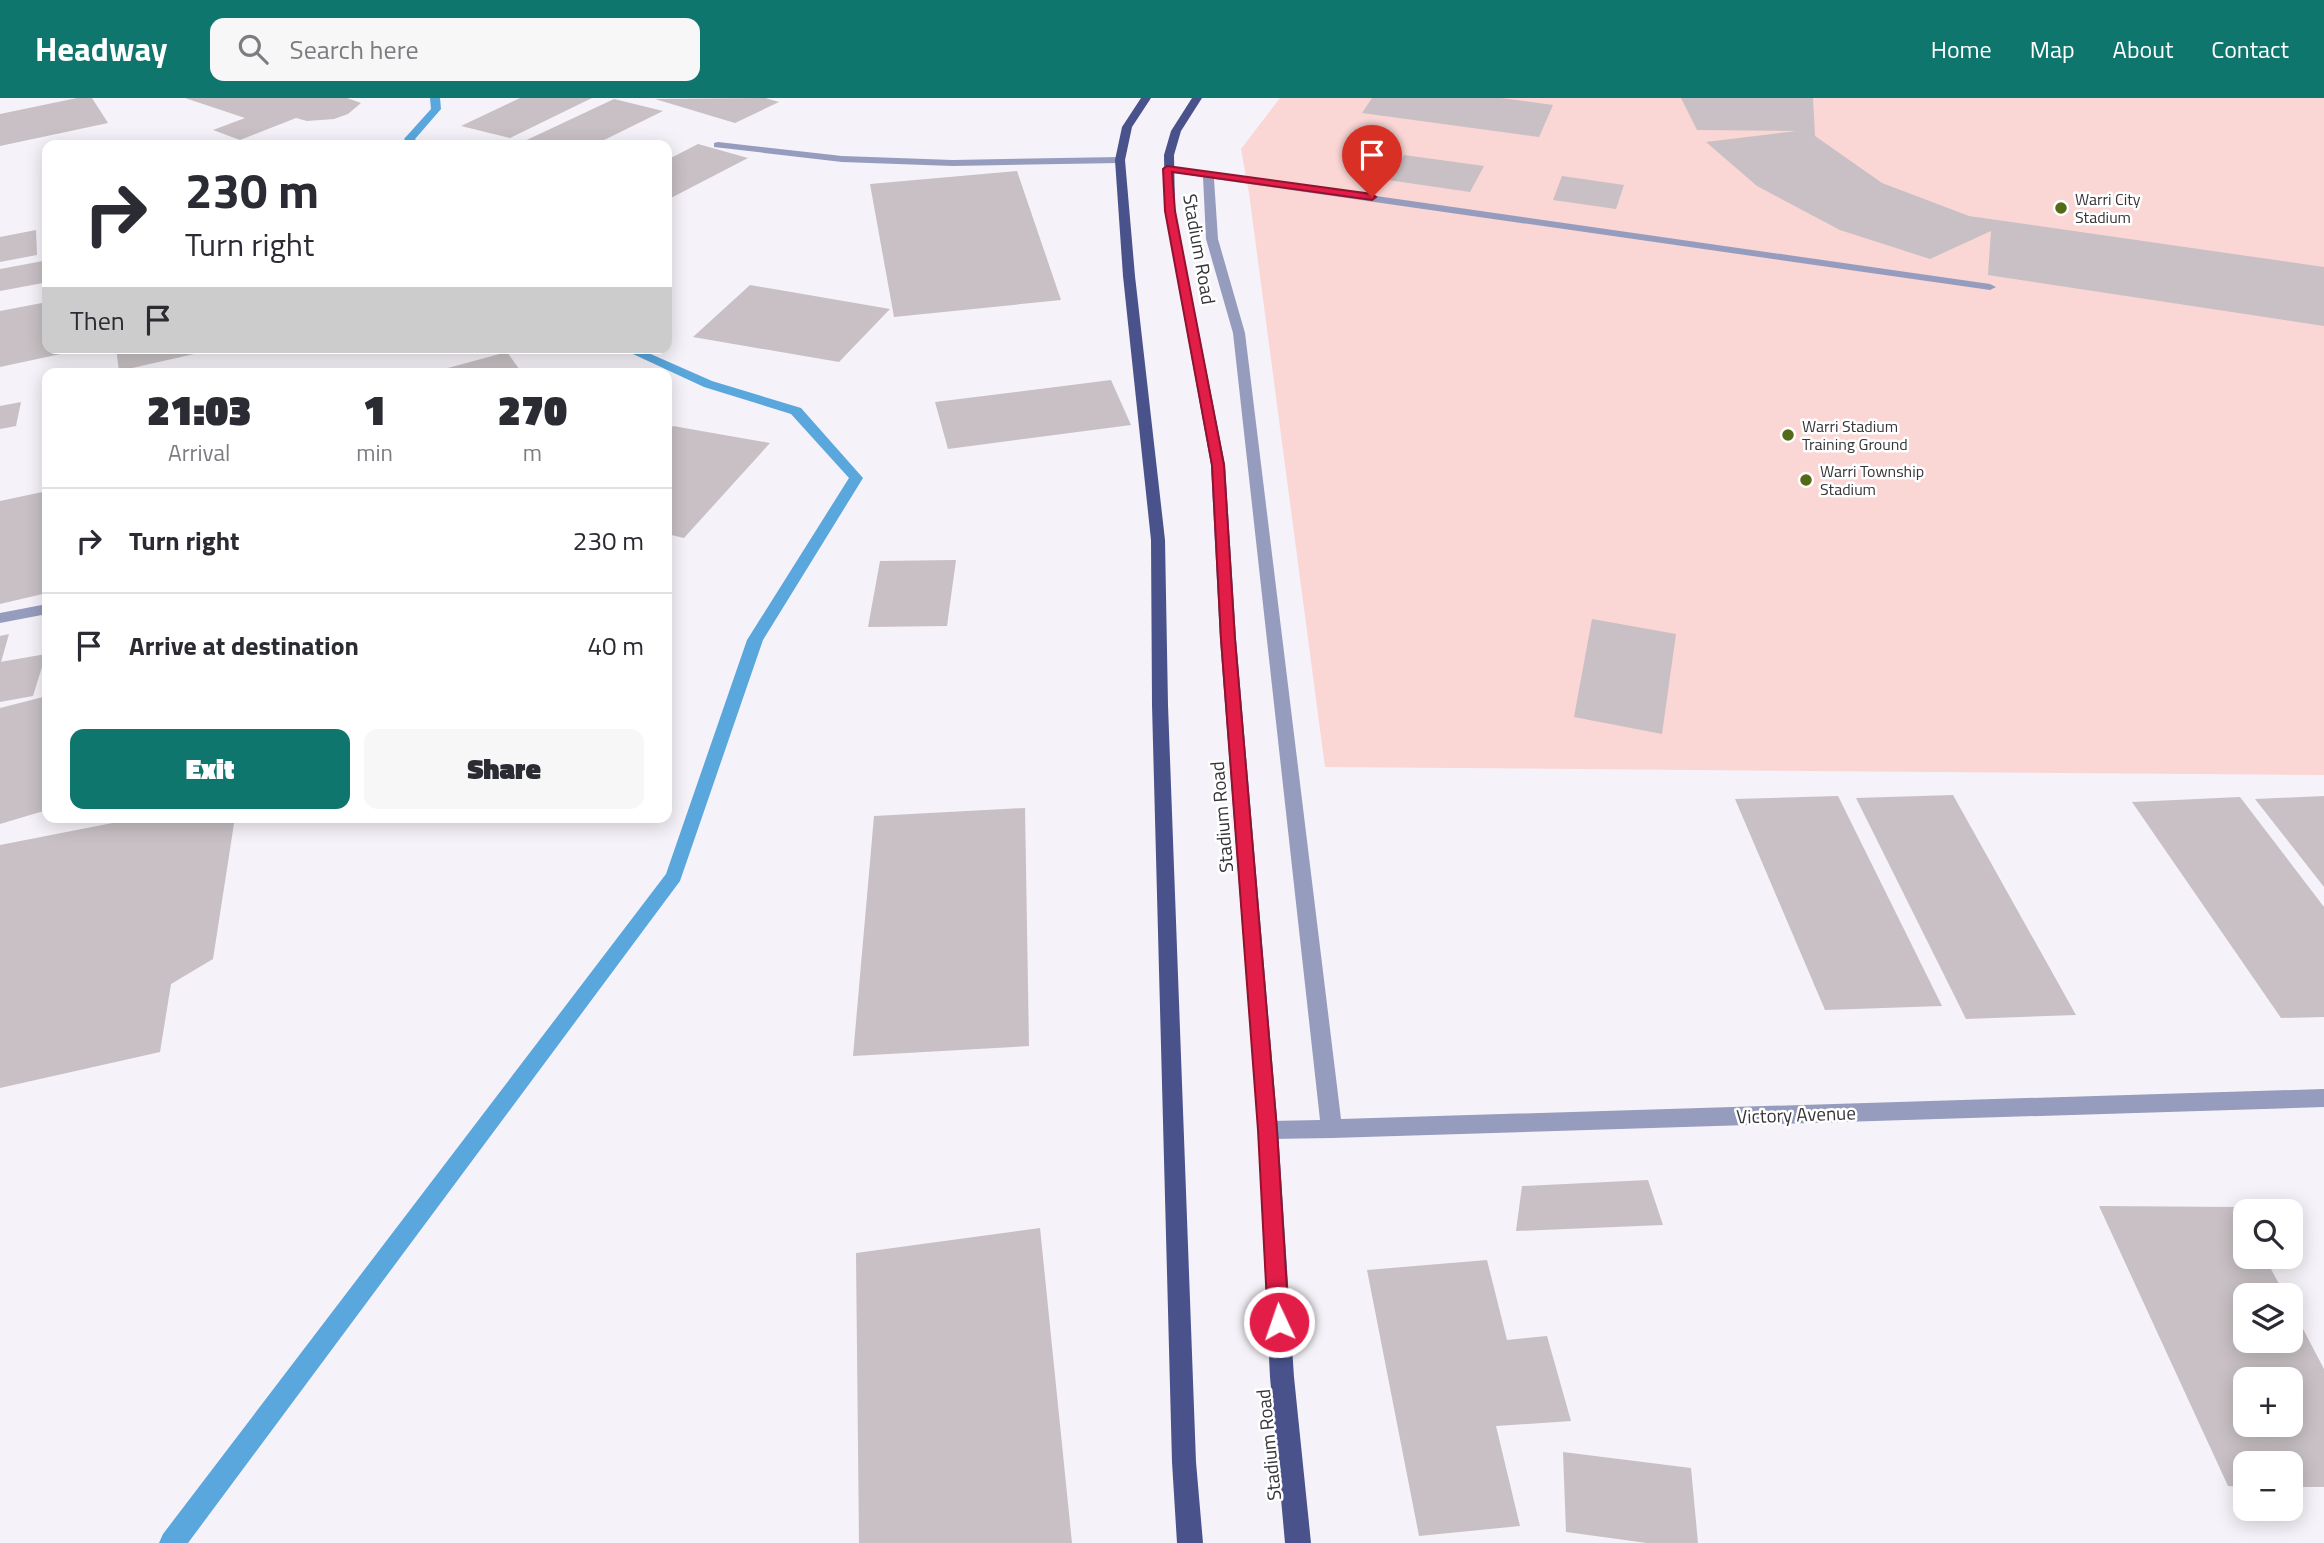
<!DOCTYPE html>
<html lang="en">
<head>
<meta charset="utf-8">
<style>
	:root { --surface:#fff; --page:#f7f7f7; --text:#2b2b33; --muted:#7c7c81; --line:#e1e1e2; --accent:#0f766e }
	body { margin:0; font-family:"Titillium Web",sans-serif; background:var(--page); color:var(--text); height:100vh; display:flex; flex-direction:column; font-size:26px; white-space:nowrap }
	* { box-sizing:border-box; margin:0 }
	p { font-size:23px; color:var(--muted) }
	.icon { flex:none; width:38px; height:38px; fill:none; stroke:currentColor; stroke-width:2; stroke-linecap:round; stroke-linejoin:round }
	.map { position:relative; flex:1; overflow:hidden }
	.panel { position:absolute; left:42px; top:270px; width:630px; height:455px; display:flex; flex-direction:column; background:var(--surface); border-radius:14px; box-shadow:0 4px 18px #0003 }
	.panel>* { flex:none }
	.top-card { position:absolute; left:42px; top:42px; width:630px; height:214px; border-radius:14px; box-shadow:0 4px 18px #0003; background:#fff; color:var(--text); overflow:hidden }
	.tools { position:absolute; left:2233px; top:1101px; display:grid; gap:14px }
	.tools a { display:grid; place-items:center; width:70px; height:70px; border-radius:14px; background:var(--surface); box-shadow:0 4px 18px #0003; font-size:35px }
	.pin { position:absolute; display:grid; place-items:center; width:60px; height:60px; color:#fff; margin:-72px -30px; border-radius:50% 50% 50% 0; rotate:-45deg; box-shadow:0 0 7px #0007 }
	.pin .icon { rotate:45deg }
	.me { position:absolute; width:77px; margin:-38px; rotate:357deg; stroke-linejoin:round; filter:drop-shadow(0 0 5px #0008) }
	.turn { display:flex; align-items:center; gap:24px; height:147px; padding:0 28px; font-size:32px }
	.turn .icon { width:91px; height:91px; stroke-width:2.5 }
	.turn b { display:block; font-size:49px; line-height:60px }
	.then { display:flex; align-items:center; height:66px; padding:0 28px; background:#0003; gap:14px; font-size:26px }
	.eta { display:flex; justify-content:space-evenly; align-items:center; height:119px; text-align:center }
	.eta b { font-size:42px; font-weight:800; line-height:49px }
	.button { display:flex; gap:14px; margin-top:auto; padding:14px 28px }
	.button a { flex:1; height:80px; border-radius:14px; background:var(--accent); color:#fff; font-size:28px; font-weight:800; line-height:80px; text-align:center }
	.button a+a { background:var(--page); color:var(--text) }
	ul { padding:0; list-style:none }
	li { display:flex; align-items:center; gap:21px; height:105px; padding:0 28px; border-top:2px solid var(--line) }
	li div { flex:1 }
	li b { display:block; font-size:26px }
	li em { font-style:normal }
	header { display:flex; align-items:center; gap:42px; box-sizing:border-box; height:98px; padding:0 35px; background:var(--accent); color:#fff }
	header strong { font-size:33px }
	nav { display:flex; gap:38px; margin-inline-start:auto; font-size:24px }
	.search { width:490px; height:63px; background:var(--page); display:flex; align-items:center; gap:18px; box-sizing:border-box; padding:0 24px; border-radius:14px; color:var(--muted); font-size:26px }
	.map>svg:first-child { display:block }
	.green { fill:#fad6d5 }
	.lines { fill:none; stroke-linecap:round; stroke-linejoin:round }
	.stream { fill:#59a7dd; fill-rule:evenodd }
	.building { fill:#c8c0c4; fill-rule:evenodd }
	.minor { fill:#959cbd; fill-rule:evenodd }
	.major { fill:#4a528c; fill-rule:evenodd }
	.route { fill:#e11d48; stroke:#92132f; stroke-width:2 }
	.poi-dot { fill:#536a19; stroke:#fff; stroke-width:2.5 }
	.labels { text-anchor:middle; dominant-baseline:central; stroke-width:5; stroke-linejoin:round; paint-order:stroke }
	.far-poi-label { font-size:16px; fill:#373538; stroke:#fff; text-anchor:start }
	.street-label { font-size:19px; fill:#373538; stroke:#fff }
</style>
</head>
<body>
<header>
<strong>Headway</strong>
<div class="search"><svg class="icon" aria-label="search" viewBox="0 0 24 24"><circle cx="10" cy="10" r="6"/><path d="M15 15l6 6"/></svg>Search here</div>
<nav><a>Home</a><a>Map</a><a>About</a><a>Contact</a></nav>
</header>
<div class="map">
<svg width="2324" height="1445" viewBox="0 0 2324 1445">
	<rect width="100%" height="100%" fill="#f6f2f9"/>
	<path class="green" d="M 1280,0 L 2324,0 L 2324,677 L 1325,669 L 1249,95 L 1241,51 Z"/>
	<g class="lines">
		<g class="stream">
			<path d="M 430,0 L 440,0 L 441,11 L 415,41 L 420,47 L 410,47 L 404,41 L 431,11 Z"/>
			<path d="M 620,250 L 637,250 L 712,283 L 801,310 L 863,380 L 763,542 L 680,783 L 188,1445 L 159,1445 L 163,1436 L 666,776 L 747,542 L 849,380 L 791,316 L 704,289 Z"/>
		</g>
	</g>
	<g class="building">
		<path d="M 77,0 L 92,0 L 108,25 L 0,48 L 0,16 Z"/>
		<path d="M 185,0 L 347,0 L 361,5 L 348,16 L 334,21 L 307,23 L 296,20 L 240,42 L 213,32 L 245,20 Z"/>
		<path d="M 520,0 L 592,0 L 510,40 L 461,28 Z"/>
		<path d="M 765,0 L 779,4 L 735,25 L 655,1 Z"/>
		<path d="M 1372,0 L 1501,0 L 1553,7 L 1539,39 L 1362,15 Z"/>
		<path d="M 1681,0 L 1813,0 L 1815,38 L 1882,85 L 1969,118 L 2324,169 L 2324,228 L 1988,177 L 1991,133 L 1930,161 L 1840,132 L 1757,88 L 1706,44 L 1796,33 L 1697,32 Z"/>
		<path d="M 614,1 L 663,13 L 594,47 L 516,47 Z"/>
		<path d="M 698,46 L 748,60 L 667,102 L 667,62 Z"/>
		<path d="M 1404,57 L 1484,68 L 1470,94 L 1388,82 Z"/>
		<path d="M 1017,73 L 1061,202 L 894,219 L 870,86 Z"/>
		<path d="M 1562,78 L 1624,87 L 1616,111 L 1553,102 Z"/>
		<path d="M 36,132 L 37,157 L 0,164 L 0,139 Z"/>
		<path d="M 43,163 L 43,185 L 0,193 L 0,171 Z"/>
		<path d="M 750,187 L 890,211 L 839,264 L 693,239 Z"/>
		<path d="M 47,204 L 47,250 L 84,251 L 0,269 L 0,213 Z"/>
		<path d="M 116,250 L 216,250 L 216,251 L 119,273 Z"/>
		<path d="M 507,254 L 522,275 L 433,275 L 433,274 Z"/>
		<path d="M 1111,282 L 1131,327 L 948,351 L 935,304 Z"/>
		<path d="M 21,304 L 16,328 L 0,331 L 0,308 Z"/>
		<path d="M 673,328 L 770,345 L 684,440 L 667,436 L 667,334 Z"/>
		<path d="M 47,393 L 47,495 L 0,506 L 0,403 Z"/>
		<path d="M 956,462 L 947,528 L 868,529 L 880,463 Z"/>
		<path d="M 1592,521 L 1676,536 L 1662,636 L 1574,619 Z"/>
		<path d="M 9,536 L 1,564 L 0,564 L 0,538 Z"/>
		<path d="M 46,556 L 33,598 L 0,604 L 0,564 Z"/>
		<path d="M 47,598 L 47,712 L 0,726 L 0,610 Z"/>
		<path d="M 1953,697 L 2076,917 L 1966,921 L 1856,700 Z"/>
		<path d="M 1838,698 L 1942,908 L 1825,912 L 1735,701 Z"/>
		<path d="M 2324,698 L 2324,789 L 2255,701 Z"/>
		<path d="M 2240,699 L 2324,809 L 2324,919 L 2281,920 L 2132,704 Z"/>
		<path d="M 1025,710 L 1029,948 L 853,958 L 874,718 Z"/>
		<path d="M 143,719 L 235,719 L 213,861 L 171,886 L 160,954 L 0,990 L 0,747 Z"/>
		<path d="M 1648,1082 L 1663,1127 L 1516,1133 L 1522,1088 Z"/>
		<path d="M 2099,1108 L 2238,1109 L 2245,1123 L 2245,1158 L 2264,1158 L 2285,1197 L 2245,1197 L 2245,1242 L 2291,1242 L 2291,1208 L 2324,1271 L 2324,1389 L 2291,1389 L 2291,1365 L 2245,1365 L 2245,1389 L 2228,1388 ZM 2245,1281 L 2291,1281 L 2291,1326 L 2245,1326 Z"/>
		<path d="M 1040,1130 L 1072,1445 L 859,1445 L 856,1155 Z"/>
		<path d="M 1487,1162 L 1507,1242 L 1547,1238 L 1571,1323 L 1496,1328 L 1520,1428 L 1419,1438 L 1367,1172 Z"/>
		<path d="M 1563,1354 L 1691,1370 L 1698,1445 L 1647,1445 L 1566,1434 Z"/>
	</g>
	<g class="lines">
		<g class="minor">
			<path d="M 718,44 L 842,58 L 953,62 L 1120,59 L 1125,62 L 1120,65 L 953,68 L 842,64 L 714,49 L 714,45 Z"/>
			<path d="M 1167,68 L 1990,186 L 1996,189 L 1990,192 L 1214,81 L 1218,141 L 1245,235 L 1341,1021 L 2324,991 L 2324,1009 L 1332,1040 L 1268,1041 L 1261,1038 L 1258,1032 L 1261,1026 L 1268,1023 L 1320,1022 L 1233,235 L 1206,141 L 1203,79 L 1163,73 L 1163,69 Z"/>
			<path d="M 47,506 L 47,516 L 0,525 L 0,515 Z"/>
		</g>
		<g class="major">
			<path d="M 1141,0 L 1151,0 L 1132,29 L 1125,62 L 1135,178 L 1165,442 L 1168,607 L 1196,1364 L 1203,1445 L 1177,1445 L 1172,1364 L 1152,607 L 1151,442 L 1123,178 L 1115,62 L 1122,29 Z"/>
			<path d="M 1192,0 L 1202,0 L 1181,33 L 1174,57 L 1175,113 L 1225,367 L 1236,541 L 1278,1032 L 1294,1279 L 1311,1445 L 1285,1445 L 1270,1279 L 1258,1032 L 1220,541 L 1211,367 L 1165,113 L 1164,57 L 1171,33 Z"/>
		</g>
	</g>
	<path class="route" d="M 1167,68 L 1372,96 L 1376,99 L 1372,102 L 1172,74 L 1175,113 L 1224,367 L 1235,541 L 1277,1032 L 1289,1224 L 1286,1231 L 1279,1234 L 1271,1231 L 1268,1224 L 1258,1032 L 1221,541 L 1212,367 L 1165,113 L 1163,71 Z"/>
	<g class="poi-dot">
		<circle cx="2061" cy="110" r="7"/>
		<circle cx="1788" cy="337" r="7"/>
		<circle cx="1806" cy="382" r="7"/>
	</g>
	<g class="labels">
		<g class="far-poi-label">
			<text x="2075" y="101">Warri City<tspan x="2075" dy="18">Stadium</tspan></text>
			<text x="1802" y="328">Warri Stadium<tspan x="1802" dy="18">Training Ground</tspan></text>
			<text x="1820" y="373">Warri Township<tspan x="1820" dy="18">Stadium</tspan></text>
		</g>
		<g class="street-label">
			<text transform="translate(1200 151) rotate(80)">Stadium Road</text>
			<text transform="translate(1221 719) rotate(-95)">Stadium Road</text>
			<text transform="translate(1796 1016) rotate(-2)">Victory Avenue</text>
			<text transform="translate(1268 1347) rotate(-96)">Stadium Road</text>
		</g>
	</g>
</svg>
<div class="tools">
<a><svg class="icon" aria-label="search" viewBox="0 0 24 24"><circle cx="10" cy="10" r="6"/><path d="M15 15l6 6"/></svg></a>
<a><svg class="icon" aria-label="layers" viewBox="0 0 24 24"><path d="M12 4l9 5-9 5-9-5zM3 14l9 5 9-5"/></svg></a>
<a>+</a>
<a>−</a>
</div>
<div class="pin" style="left:1372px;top:99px;background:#d93025"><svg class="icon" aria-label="arrive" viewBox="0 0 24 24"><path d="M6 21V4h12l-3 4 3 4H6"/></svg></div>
<svg class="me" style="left:1279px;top:1224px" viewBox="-20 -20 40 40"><circle r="17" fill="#e11d48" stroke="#fff" stroke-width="3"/><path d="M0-11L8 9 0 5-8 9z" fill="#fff"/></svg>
<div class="top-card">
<div class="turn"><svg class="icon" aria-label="right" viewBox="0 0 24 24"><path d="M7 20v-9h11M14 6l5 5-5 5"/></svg><div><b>230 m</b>Turn right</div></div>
<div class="then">Then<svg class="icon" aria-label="arrive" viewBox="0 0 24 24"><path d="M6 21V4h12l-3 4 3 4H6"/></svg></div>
</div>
<section class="panel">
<div class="eta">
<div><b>21:03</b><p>Arrival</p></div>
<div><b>1</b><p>min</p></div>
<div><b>270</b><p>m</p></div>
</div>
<ul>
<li><svg class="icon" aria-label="right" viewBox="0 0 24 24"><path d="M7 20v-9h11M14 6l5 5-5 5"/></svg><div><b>Turn right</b></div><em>230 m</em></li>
<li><svg class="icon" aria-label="arrive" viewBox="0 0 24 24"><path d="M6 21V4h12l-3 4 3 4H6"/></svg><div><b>Arrive at destination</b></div><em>40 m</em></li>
</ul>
<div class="button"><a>Exit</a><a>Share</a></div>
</section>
</div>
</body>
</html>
